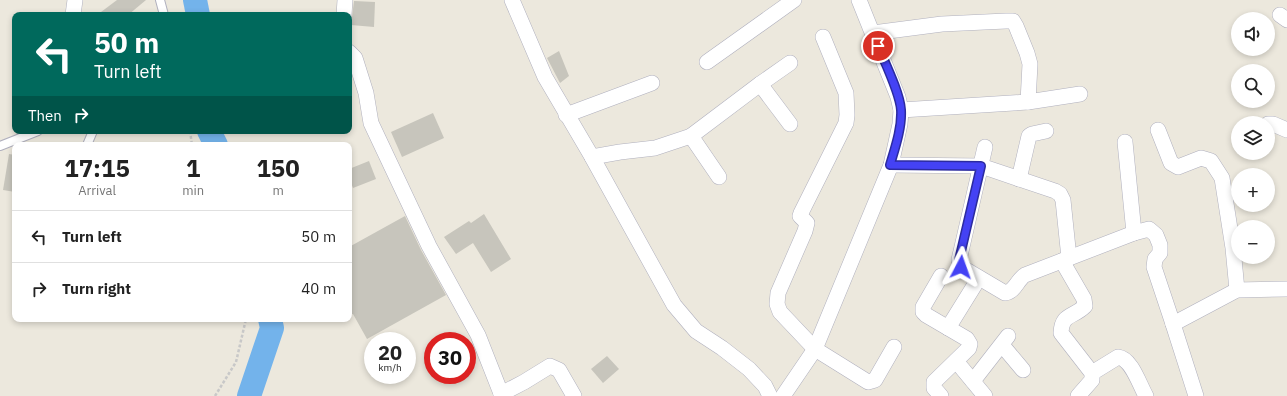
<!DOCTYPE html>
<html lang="en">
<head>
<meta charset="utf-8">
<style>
	:root { --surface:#fff; --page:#f6f6f6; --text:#222; --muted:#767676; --line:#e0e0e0 }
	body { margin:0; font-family:"IBM Plex Sans",sans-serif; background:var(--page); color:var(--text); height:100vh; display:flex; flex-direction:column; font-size:15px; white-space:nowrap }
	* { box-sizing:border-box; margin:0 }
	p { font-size:13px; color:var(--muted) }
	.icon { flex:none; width:22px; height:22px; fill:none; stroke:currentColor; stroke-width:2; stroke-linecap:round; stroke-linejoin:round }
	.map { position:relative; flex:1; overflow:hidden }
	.panel { position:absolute; left:12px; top:142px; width:340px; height:180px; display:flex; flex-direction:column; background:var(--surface); border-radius:8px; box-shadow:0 2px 6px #0003 }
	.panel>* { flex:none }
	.top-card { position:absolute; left:12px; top:12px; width:340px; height:122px; border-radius:8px; box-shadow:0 2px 6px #0003; background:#00695c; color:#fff; overflow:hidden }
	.fabs { position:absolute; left:1231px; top:12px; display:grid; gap:8px }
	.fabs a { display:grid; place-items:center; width:44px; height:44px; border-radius:50%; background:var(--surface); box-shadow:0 2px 6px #0003; font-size:20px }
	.speed { position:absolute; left:364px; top:332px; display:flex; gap:8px; font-size:20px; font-weight:700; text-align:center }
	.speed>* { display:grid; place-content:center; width:52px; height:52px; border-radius:50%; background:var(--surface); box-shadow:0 2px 6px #0003; line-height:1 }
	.speed small { font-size:10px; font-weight:400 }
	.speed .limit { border:6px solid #d22; background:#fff; color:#111 }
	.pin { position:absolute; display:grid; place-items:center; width:34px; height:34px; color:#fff; margin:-17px; border:2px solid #fff; border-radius:50%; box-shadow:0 1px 4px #0007 }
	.me { position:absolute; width:44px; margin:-22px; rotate:4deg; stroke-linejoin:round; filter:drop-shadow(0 0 3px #0008) }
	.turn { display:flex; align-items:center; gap:14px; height:84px; padding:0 16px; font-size:18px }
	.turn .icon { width:52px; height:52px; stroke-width:2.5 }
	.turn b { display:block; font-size:28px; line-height:34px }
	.then { display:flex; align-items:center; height:38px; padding:0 16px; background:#0003; gap:8px; font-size:15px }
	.eta { display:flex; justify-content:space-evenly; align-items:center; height:68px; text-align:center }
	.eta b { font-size:24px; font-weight:700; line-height:28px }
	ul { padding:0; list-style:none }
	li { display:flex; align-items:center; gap:12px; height:52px; padding:0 16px; border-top:1px solid var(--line) }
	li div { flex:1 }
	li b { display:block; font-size:15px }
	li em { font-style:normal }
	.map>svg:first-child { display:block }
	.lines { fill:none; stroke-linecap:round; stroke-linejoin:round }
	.river { stroke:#73b3eb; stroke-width:24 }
	.building { fill:#c7c5bc }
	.service-casing { stroke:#b0b0be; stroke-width:10 }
	.minor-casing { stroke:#b0b0be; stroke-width:16 }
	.path { stroke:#c8c8c8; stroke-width:2.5; stroke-dasharray:3 2; stroke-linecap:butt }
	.service { stroke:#fff; stroke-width:8 }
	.minor { stroke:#fff; stroke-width:15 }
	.route-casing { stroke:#2c2b9f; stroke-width:10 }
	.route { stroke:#4442f4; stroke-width:7 }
</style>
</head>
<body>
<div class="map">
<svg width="1287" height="396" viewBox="0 0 1287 396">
	<rect width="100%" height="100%" fill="#ece8dd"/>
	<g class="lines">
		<g class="river">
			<path d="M 195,0 L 198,15"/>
			<path d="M 209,131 L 216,145"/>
			<path d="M 249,396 L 272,328 L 270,319"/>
		</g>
	</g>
	<g class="building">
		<path d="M 117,0 L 146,0 L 128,15 L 97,15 Z"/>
		<path d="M 354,1 L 375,2 L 374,27 L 351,25 Z"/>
		<path d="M 559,51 L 569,76 L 560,83 L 547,58 Z"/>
		<path d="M 433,113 L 444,138 L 402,157 L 391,132 Z"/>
		<path d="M 9,154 L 15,155 L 15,192 L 3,190 Z"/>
		<path d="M 369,161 L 376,179 L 353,188 L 349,177 L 349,169 Z"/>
		<path d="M 484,214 L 511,259 L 491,272 L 473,243 L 456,254 L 444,237 L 469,221 L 471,223 Z"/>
		<path d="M 405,216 L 421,250 L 446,295 L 367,339 L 353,314 L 349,315 L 349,247 Z"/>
		<path d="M 607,356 L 619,369 L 603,383 L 591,369 Z"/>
	</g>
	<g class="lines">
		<g class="service-casing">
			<g id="service">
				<path d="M 160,0 L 164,15"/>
				<path d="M 87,145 L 93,131"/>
				<path d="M 0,146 L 38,131"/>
			</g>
		</g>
		<g class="minor-casing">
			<g id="minor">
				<path d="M 512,0 L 545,77 L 592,157 L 674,305 L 696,331 L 722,348 L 749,369 L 765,386 L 770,396"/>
				<path d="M 73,15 L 75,0"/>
				<path d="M 344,15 L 345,0"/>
				<path d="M 1280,15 L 1287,20"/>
				<path d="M 873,33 L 942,24 L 1006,21 L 1013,21 L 1016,26 L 1027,53 L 1030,64 L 1028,102"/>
				<path d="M 823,37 L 846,93 L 847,115 L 846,123 L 801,213 L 800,216 L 807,223 L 805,231 L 778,293 L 777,304 L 780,312 L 815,349 L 868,382 L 875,380 L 894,347"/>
				<path d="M 349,52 L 355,58 L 366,93 L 371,123 L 429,246 L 478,335 L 502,396"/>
				<path d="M 707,62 L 794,0"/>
				<path d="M 760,84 L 790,124"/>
				<path d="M 901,110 L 1028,102 L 1080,94"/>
				<path d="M 566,115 L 652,83"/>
				<path d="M 1268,124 L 1273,124 L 1287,130"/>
				<path d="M 1158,130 L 1171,163 L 1178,167 L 1201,158 L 1211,161 L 1222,178 L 1233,248 L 1237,290"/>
				<path d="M 691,136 L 719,177"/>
				<path d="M 1125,142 L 1134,233"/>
				<path d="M 985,147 L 959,260 L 961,267 L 1005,293 C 1015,292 1017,280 1025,275 L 1134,233 L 1149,229 L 1156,235 L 1160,245 L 1160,253 L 1155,259 L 1154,267 L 1173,324"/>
				<path d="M 592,157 L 620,152 L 655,148 L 691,136 L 760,84 L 790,63"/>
				<path d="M 891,165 L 981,166 L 1055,191 L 1060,194 L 1063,200 L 1069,258"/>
				<path d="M 1019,179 L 1029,136 L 1032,134 L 1046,131"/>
				<path d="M 1062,261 L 1084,299 L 1085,306 C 1073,318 1062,313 1061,333 L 1092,373 L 1092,380 L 1078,396"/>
				<path d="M 948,328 L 979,278"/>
				<path d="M 1002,345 L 1023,370"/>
				<path d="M 956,361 L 985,396"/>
				<path d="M 1092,373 L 1118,357 C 1132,359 1139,384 1146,396"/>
				<path d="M 973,381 L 1008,336"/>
				<path d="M 501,394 L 524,382 L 550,366 L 559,370 L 574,396"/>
				<path d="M 783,396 L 815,349 L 891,165 L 900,124 L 901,110 L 898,97 L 859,0"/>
				<path d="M 941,396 L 934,388 L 934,382 L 969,348 L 970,344 L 967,339 L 926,315 L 923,312 L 923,307 L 941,276"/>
				<path d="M 1196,396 L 1173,324 L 1237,290 L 1287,289"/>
			</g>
		</g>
		<g class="path">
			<path d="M 190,131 L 192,145"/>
			<path d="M 215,396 L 236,362 L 246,319"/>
		</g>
		<use href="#service" class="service"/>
		<use href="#minor" class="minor"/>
	</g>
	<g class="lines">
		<g class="route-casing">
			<path id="route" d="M 878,46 C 885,63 900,93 901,110 C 902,128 895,148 890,165 L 981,166 L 959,260 L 961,267"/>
		</g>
		<use href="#route" class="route"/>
	</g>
</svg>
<div class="fabs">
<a><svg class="icon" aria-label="sound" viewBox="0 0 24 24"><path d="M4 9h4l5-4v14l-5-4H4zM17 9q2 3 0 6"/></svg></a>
<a><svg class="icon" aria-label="search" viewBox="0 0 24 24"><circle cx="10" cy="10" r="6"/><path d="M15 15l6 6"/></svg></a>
<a><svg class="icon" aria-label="layers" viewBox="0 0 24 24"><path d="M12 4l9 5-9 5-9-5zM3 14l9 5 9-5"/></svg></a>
<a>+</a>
<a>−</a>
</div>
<div class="speed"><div>20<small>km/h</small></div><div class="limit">30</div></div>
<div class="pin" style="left:878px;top:46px;background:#d93025"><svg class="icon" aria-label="arrive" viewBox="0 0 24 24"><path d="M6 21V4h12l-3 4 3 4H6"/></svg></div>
<svg class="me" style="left:961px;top:267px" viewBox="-20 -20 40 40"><path d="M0-17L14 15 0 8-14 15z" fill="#4442f4" stroke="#fff" stroke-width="4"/></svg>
<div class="top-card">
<div class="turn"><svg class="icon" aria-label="left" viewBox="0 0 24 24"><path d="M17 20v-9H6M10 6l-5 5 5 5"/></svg><div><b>50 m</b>Turn left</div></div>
<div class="then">Then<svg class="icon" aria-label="right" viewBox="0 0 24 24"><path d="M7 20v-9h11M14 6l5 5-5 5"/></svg></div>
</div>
<section class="panel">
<div class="eta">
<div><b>17:15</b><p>Arrival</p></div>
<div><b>1</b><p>min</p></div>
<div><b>150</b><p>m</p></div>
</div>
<ul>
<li><svg class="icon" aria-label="left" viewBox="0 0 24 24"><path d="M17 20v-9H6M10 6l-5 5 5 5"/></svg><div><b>Turn left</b></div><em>50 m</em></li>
<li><svg class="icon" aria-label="right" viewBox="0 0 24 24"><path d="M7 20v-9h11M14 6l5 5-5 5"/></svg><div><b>Turn right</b></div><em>40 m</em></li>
</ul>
</section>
</div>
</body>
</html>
